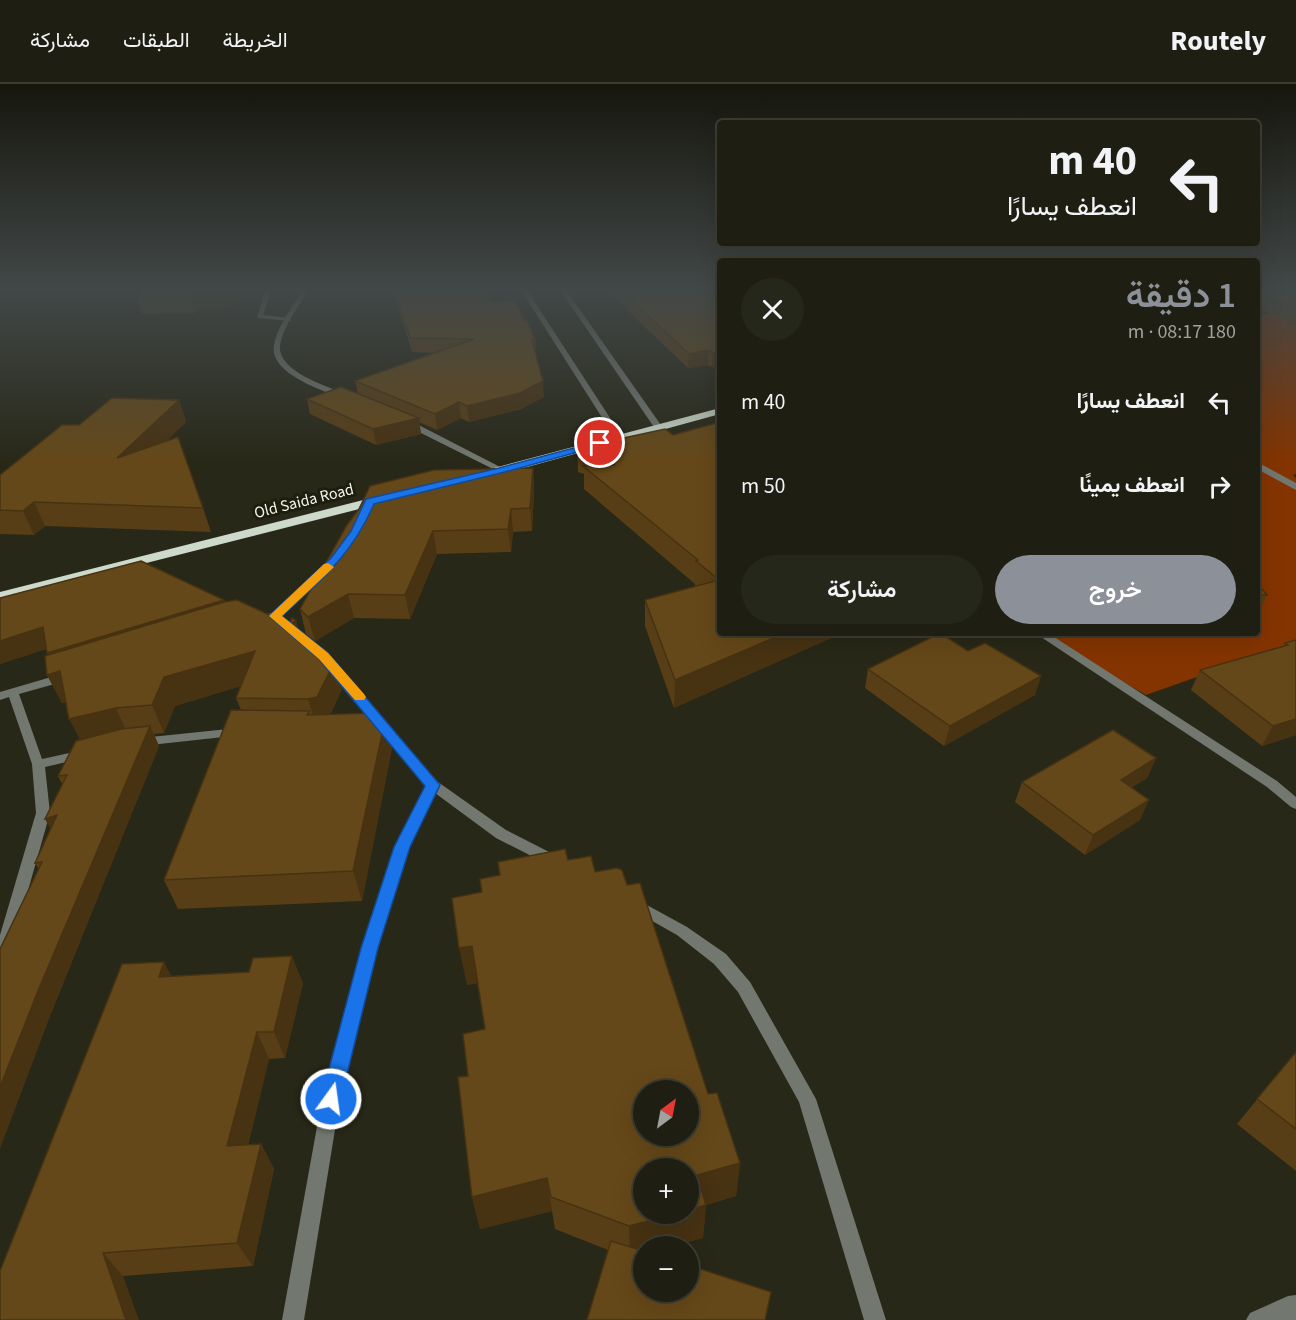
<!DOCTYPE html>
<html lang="ar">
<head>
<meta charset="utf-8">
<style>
	:root { --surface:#1e1e12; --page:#26271b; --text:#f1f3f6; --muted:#a1a29f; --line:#3c3c32; --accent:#8c9099 }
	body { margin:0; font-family:"Source Sans 3",Vazirmatn,sans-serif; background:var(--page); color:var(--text); direction:rtl; height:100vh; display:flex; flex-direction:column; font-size:22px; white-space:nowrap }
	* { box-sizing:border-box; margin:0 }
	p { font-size:20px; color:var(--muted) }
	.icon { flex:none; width:33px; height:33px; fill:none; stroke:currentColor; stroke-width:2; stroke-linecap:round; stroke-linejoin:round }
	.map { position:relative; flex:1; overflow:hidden; direction:ltr }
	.drawer { position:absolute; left:717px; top:174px; width:543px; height:378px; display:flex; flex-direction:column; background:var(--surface); border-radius:6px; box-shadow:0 6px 24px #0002,0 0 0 2px var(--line); direction:rtl }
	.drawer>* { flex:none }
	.guide { position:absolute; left:717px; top:36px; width:543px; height:126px; border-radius:6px; box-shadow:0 6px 24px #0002,0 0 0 2px var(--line); direction:rtl; background:#1e1e12; color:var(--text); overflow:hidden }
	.needle { width:39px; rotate:32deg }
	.buttons { position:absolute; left:633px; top:996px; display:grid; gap:12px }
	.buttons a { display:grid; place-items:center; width:66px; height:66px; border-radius:50%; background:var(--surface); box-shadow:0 6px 24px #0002,0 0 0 2px var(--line); font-size:30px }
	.pin { position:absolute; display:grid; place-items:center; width:51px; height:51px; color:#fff; margin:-26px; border:3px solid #fff; border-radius:50%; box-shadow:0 2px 6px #0007 }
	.me { position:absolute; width:66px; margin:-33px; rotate:14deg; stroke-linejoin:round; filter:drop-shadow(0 0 4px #0008) }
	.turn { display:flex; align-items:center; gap:21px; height:126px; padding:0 24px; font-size:27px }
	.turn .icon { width:78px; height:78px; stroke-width:2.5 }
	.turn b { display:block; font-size:42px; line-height:51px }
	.round { display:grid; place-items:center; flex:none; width:63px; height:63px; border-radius:32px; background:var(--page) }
	.headline { display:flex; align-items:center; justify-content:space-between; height:102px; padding:0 24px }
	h1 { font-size:36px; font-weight:600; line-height:45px; color:var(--accent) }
	.button { display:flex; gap:12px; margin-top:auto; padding:12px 24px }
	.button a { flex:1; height:69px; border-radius:36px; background:var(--accent); color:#fff; font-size:24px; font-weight:600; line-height:69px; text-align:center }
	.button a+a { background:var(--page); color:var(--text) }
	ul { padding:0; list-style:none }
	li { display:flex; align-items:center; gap:18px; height:84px; padding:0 24px }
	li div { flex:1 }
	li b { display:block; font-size:22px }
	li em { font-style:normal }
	header { display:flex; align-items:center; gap:36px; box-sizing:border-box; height:84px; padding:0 30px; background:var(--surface); border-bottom:2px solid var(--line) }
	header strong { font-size:28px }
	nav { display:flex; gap:33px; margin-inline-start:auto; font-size:21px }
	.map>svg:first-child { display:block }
	.forest { fill:#843400 }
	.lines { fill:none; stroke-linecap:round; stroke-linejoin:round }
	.service { fill:#727770; fill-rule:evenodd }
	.minor { fill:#727770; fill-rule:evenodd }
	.tertiary { fill:#727770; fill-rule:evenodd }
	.trunk { fill:#cdd9ca; fill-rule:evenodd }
	.wall { fill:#573e16 }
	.shaded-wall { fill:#473212 }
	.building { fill:#654819; stroke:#473212; stroke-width:1.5; fill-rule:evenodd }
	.route { fill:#1a73e8; stroke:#114b97; stroke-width:1.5 }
	.slow { fill:#f59e0b }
	.labels { text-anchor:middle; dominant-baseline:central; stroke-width:6; stroke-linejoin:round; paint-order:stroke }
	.far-street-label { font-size:16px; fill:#f4f4ea; stroke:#1e1e0f }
</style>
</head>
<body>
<header>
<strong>Routely</strong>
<nav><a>الخريطة</a><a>الطبقات</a><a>مشاركة</a></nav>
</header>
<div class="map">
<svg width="1296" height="1236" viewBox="0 0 1296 1236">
	<rect width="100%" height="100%" fill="#282818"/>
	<path class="forest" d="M 1284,228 L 1296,232 L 1296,390 L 1293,391 L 1296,394 L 1296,558 L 1146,611 L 1037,549 L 1257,549 L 1257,231 Z"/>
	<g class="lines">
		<path class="service" d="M 267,208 L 270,210 L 263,231 L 289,234 L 291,235 L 291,237 L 257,234 L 264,210 Z"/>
		<g class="minor">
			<path d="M 302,206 L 308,206 C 299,223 283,242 280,261 C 277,288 329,303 349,311 L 349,315 L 343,315 C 323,306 269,290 274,261 C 277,242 293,223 302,206 Z"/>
			<path d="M 403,336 L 409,336 L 506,386 L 499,388 L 403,340 Z"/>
			<path d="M 1257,378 L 1296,399 L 1296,406 L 1257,385 Z"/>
			<path d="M 328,480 L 333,483 L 332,485 L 279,534 L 253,537 L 252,535 L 253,533 L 272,529 L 324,481 Z"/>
			<path d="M 1035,549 L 1048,549 L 1277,697 L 1296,713 L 1296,725 L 1291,723 L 1267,703 Z"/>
			<path d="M 328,574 L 332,575 L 438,698 L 506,746 L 557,772 L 559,776 L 557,780 L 552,781 L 547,780 L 496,754 L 435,709 L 409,763 L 377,865 L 340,1015 L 304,1236 L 282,1236 L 322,1015 L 361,865 L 395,763 L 426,702 L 324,579 L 322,577 L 324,575 Z"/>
			<path d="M 65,589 L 71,593 L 69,596 L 19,610 L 42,675 L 83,666 L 89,670 L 88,673 L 45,683 L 50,729 L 8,877 L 6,882 L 0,884 L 0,851 L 36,729 L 32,680 L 9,613 L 0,616 L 0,608 Z"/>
			<path d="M 238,644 L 242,645 L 244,648 L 242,651 L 141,662 L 135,658 L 141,654 Z"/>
			<path d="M 636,815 L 687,843 L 726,870 L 750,898 L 816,1015 L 886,1236 L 864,1236 L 799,1018 L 738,908 L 714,880 L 677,851 L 631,825 L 629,821 L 631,817 Z"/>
			<path d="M 1296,1211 L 1296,1236 L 1246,1236 L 1250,1229 L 1288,1212 Z"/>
		</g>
		<g class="tertiary">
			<path d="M 521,206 L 527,206 L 623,354 L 622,356 L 615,354 Z"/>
			<path d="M 560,206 L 566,206 L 663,344 L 662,346 L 656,346 Z"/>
		</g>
		<g class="trunk">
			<path d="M 720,324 L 720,330 L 491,393 L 483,393 L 481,390 L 483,387 Z"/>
			<path d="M 383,411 L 389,415 L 387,418 L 0,516 L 0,508 Z"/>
		</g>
	</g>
	<g class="wall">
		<path d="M 143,206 L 257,206 L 254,210 L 246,210 L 238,221 L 198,225 L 195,229 L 142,230 L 137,213 Z"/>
		<path d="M 393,206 L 485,206 L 492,218 L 535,256 L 536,270 L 544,313 L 521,325 L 469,338 L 461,334 L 437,346 L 419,338 L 421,350 L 376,361 L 310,330 L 307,315 L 358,310 L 355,297 L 435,269 L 412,268 Z"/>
		<path d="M 609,206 L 720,206 L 720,281 L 712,283 L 708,281 L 688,284 L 627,226 Z"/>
		<path d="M 1257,206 L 1296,206 L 1296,240 L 1257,224 Z"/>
		<path d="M 179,316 L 186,338 L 166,357 L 203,424 L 211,448 L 45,442 L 34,451 L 0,450 L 0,391 L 79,341 Z"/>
		<path d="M 720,338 L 720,549 L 832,549 L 831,554 L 674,624 L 645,542 L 645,516 L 695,503 L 695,500 L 584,405 L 584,390 L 578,388 L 577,364 L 673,351 Z"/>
		<path d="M 533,384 L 534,407 L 532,447 L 513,448 L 511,468 L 437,470 L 410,535 L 354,534 L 315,557 L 306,550 L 300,525 Z"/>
		<path d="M 1257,499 L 1267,511 L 1258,530 L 1257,530 Z"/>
		<path d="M 0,514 L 224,518 L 300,553 L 342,605 L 330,631 L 392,664 L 362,817 L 178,825 L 164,796 L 241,626 L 236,614 L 241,602 L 175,622 L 164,649 L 154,650 L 159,662 L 52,927 L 39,785 L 35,779 L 51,745 L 62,700 L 58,692 L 80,656 L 66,618 L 62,619 L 47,591 L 48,571 L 46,565 L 0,580 Z"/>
		<path d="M 1296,556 L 1296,651 L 1262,662 L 1191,606 L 1200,586 L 1283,563 L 1285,559 Z"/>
		<path d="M 968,567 L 1041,592 L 1035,611 L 944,662 L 865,604 L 868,585 Z"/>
		<path d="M 1156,674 L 1147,694 L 1132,703 L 1140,736 L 1085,771 L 1015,718 L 1022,698 Z"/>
		<path d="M 568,776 L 627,801 L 708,1010 L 740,1079 L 736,1112 L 706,1121 L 703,1154 L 672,1162 L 644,1162 L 608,1166 L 555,1145 L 552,1127 L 480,1145 L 472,1113 L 468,992 L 485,945 L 477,899 L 467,901 L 482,808 Z"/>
		<path d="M 171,892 L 303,899 L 285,974 L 269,975 L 248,1061 L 261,1060 L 274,1085 L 253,1182 L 123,1192 L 0,1236 Z"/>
		<path d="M 1296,968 L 1296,1087 L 1237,1040 Z"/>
	</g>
	<g class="shaded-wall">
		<path d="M 211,206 L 245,206 L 246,210 L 238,221 L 198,225 L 195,229 L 190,212 L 193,208 Z"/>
		<path d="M 708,266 L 708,281 L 688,284 L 689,270 Z"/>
		<path d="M 720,267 L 720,281 L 712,283 L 713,269 Z"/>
		<path d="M 543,297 L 544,313 L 521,325 L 469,338 L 467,322 Z"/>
		<path d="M 179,316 L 186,338 L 126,397 L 117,374 Z"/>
		<path d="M 459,318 L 461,334 L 437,346 L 435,330 Z"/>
		<path d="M 419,334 L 421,350 L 376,361 L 373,345 Z"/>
		<path d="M 533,384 L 534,407 L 532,447 L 530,424 Z"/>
		<path d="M 34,418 L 45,442 L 34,451 L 23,427 Z"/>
		<path d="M 511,425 L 513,448 L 511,468 L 508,445 Z"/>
		<path d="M 433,447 L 437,470 L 410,535 L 405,511 Z"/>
		<path d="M 348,510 L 354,534 L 315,557 L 308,533 Z"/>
		<path d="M 224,516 L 230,535 L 57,588 L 47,569 Z"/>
		<path d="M 296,537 L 304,564 L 283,544 Z"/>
		<path d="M 43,543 L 53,563 L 0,580 L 0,557 Z"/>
		<path d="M 785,549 L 832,549 L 831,554 L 674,624 L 675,596 Z"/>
		<path d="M 255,567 L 264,595 L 175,622 L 164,649 L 152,621 L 164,593 Z"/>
		<path d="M 335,577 L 342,605 L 325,641 L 317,644 L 308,615 Z"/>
		<path d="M 60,587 L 74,616 L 62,619 L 47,591 Z"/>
		<path d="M 1041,592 L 1035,611 L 944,662 L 950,642 Z"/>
		<path d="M 116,624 L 129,653 L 84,663 L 69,635 Z"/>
		<path d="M 1296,635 L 1296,651 L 1262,662 L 1273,642 Z"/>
		<path d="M 385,636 L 392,664 L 362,817 L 353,787 Z"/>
		<path d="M 150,642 L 159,662 L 52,927 L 0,1065 L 0,1003 L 38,907 Z"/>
		<path d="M 1156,674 L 1147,694 L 1112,716 L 1121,696 Z"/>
		<path d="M 1149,716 L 1140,736 L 1085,771 L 1093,751 Z"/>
		<path d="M 57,731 L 56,755 L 45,735 Z"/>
		<path d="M 472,862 L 479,899 L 467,901 L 459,864 Z"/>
		<path d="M 292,872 L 303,899 L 285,974 L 274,948 Z"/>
		<path d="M 164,878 L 178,905 L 159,893 Z"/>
		<path d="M 257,948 L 269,975 L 241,1087 L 227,1062 Z"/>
		<path d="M 261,1060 L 274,1085 L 253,1182 L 237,1159 Z"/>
		<path d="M 740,1079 L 736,1112 L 694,1124 L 697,1091 Z"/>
		<path d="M 547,1094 L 552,1127 L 480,1145 L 472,1113 Z"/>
		<path d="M 706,1121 L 703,1154 L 672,1162 L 644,1162 L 644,1170 L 630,1174 L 629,1142 L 676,1130 L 688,1130 L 688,1126 Z"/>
		<path d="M 103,1169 L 123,1192 L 139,1236 L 126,1236 Z"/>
	</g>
	<g class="building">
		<path d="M 143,206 L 211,206 L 193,208 L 190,212 L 137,213 Z"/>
		<path d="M 395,206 L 485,206 L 492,218 L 514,216 L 525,237 L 527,236 L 535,256 L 532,256 L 543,297 L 520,309 L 467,322 L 459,318 L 435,330 L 355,297 L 474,255 L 410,254 Z"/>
		<path d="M 621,206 L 720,206 L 720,267 L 713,269 L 708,266 L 689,270 Z"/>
		<path d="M 1257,206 L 1296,206 L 1296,224 L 1257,209 Z"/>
		<path d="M 341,303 L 419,334 L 373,345 L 307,315 Z"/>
		<path d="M 112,314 L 179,316 L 117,374 L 178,353 L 203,424 L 34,418 L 23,427 L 0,426 L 0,391 L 62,341 L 79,341 Z"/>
		<path d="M 720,338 L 720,549 L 785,549 L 675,596 L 645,516 L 719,496 L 696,477 L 698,476 L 583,382 L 615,381 L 577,364 L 665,345 L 673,351 Z"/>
		<path d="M 533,384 L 530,424 L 511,425 L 508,445 L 433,447 L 405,511 L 348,510 L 308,533 L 300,525 L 347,441 L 359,425 L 370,402 L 434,386 Z"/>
		<path d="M 141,477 L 224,516 L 47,569 L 43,543 L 0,557 L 0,514 Z"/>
		<path d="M 1257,499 L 1267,511 L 1257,511 Z"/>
		<path d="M 237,516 L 289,540 L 292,534 L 296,537 L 283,544 L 325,566 L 335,577 L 317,613 L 308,615 L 236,614 L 255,567 L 164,593 L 152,621 L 116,624 L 69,635 L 60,587 L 47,591 L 45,572 L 224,518 Z"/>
		<path d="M 940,549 L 968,567 L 985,559 L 1041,592 L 950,642 L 868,585 Z"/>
		<path d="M 1296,556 L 1296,635 L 1273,642 L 1200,586 L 1288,561 L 1285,559 Z"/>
		<path d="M 231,626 L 309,627 L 307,631 L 379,629 L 385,636 L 353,787 L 164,796 Z"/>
		<path d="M 150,642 L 38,907 L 0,1003 L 0,865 L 42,778 L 35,779 L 57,731 L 45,735 L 67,691 L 58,692 L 76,657 L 121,645 Z"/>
		<path d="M 1113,646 L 1156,674 L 1121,696 L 1149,716 L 1093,751 L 1022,698 Z"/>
		<path d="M 565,765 L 568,776 L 591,772 L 595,788 L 617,784 L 622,786 L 627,801 L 640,799 L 708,1010 L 717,1009 L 740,1079 L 697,1091 L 706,1121 L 688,1126 L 688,1084 L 644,1084 L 644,1130 L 676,1130 L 629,1142 L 551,1113 L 547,1094 L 472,1113 L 458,993 L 468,992 L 463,950 L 485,945 L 472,862 L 459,864 L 452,814 L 482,808 L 480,795 L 500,791 L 498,778 ZM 644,1006 L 688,1006 L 688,1052 L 644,1052 Z"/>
		<path d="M 292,872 L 274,948 L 257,948 L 227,1062 L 261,1060 L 237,1159 L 103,1169 L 126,1236 L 0,1236 L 0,1187 L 122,880 L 164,878 L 159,893 L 249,888 L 253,874 Z"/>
		<path d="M 1296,968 L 1296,1045 L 1257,1015 Z"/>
		<path d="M 611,1157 L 644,1167 L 644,1208 L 688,1208 L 688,1181 L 771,1208 L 765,1236 L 587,1236 Z"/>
	</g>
	<linearGradient id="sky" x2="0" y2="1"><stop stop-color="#16160d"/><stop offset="0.54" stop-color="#424848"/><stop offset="1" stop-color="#424848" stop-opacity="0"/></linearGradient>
	<rect width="1296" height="379" fill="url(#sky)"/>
	<path class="route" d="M 600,357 L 604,359 L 603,361 L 505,388 L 374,420 C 352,471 322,495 282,532 L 328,569 L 440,701 L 410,763 L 378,864 L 341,1015 L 338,1022 L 331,1025 L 324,1022 L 321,1015 L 361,864 L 394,763 L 425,702 L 319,575 L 269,532 L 331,474 L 351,447 L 366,415 L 499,384 Z"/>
	<path class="slow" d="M 328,479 L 334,483 L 332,485 L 282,532 L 328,569 L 364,610 L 366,613 L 364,616 L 355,616 L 319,575 L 269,532 L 324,480 Z"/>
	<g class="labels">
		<g class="far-street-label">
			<text transform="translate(304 417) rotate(-14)">Old Saida Road</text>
		</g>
	</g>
</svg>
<div class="buttons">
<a><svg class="needle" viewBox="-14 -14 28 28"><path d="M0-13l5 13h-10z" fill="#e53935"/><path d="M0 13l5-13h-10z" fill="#a1a29f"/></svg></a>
<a>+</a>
<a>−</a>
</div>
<div class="pin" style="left:600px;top:359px;background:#d93025"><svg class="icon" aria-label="arrive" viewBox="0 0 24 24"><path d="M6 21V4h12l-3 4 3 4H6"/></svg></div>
<svg class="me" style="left:331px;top:1015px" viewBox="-20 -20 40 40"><circle r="17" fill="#1a73e8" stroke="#fff" stroke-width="3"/><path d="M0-11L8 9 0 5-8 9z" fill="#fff"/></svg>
<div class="guide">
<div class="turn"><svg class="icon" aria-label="left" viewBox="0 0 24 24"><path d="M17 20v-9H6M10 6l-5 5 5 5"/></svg><div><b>40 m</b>انعطف يسارًا</div></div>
</div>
<section class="drawer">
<div class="headline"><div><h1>1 دقيقة</h1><p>180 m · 08:17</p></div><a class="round"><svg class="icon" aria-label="close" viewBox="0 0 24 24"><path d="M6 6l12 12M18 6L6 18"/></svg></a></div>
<ul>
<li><svg class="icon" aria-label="left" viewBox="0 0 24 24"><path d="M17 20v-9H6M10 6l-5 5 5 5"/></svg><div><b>انعطف يسارًا</b></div><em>40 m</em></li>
<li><svg class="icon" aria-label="right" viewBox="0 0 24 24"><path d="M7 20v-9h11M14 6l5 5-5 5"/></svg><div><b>انعطف يمينًا</b></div><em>50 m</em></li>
</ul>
<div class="button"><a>خروج</a><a>مشاركة</a></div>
</section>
</div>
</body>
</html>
